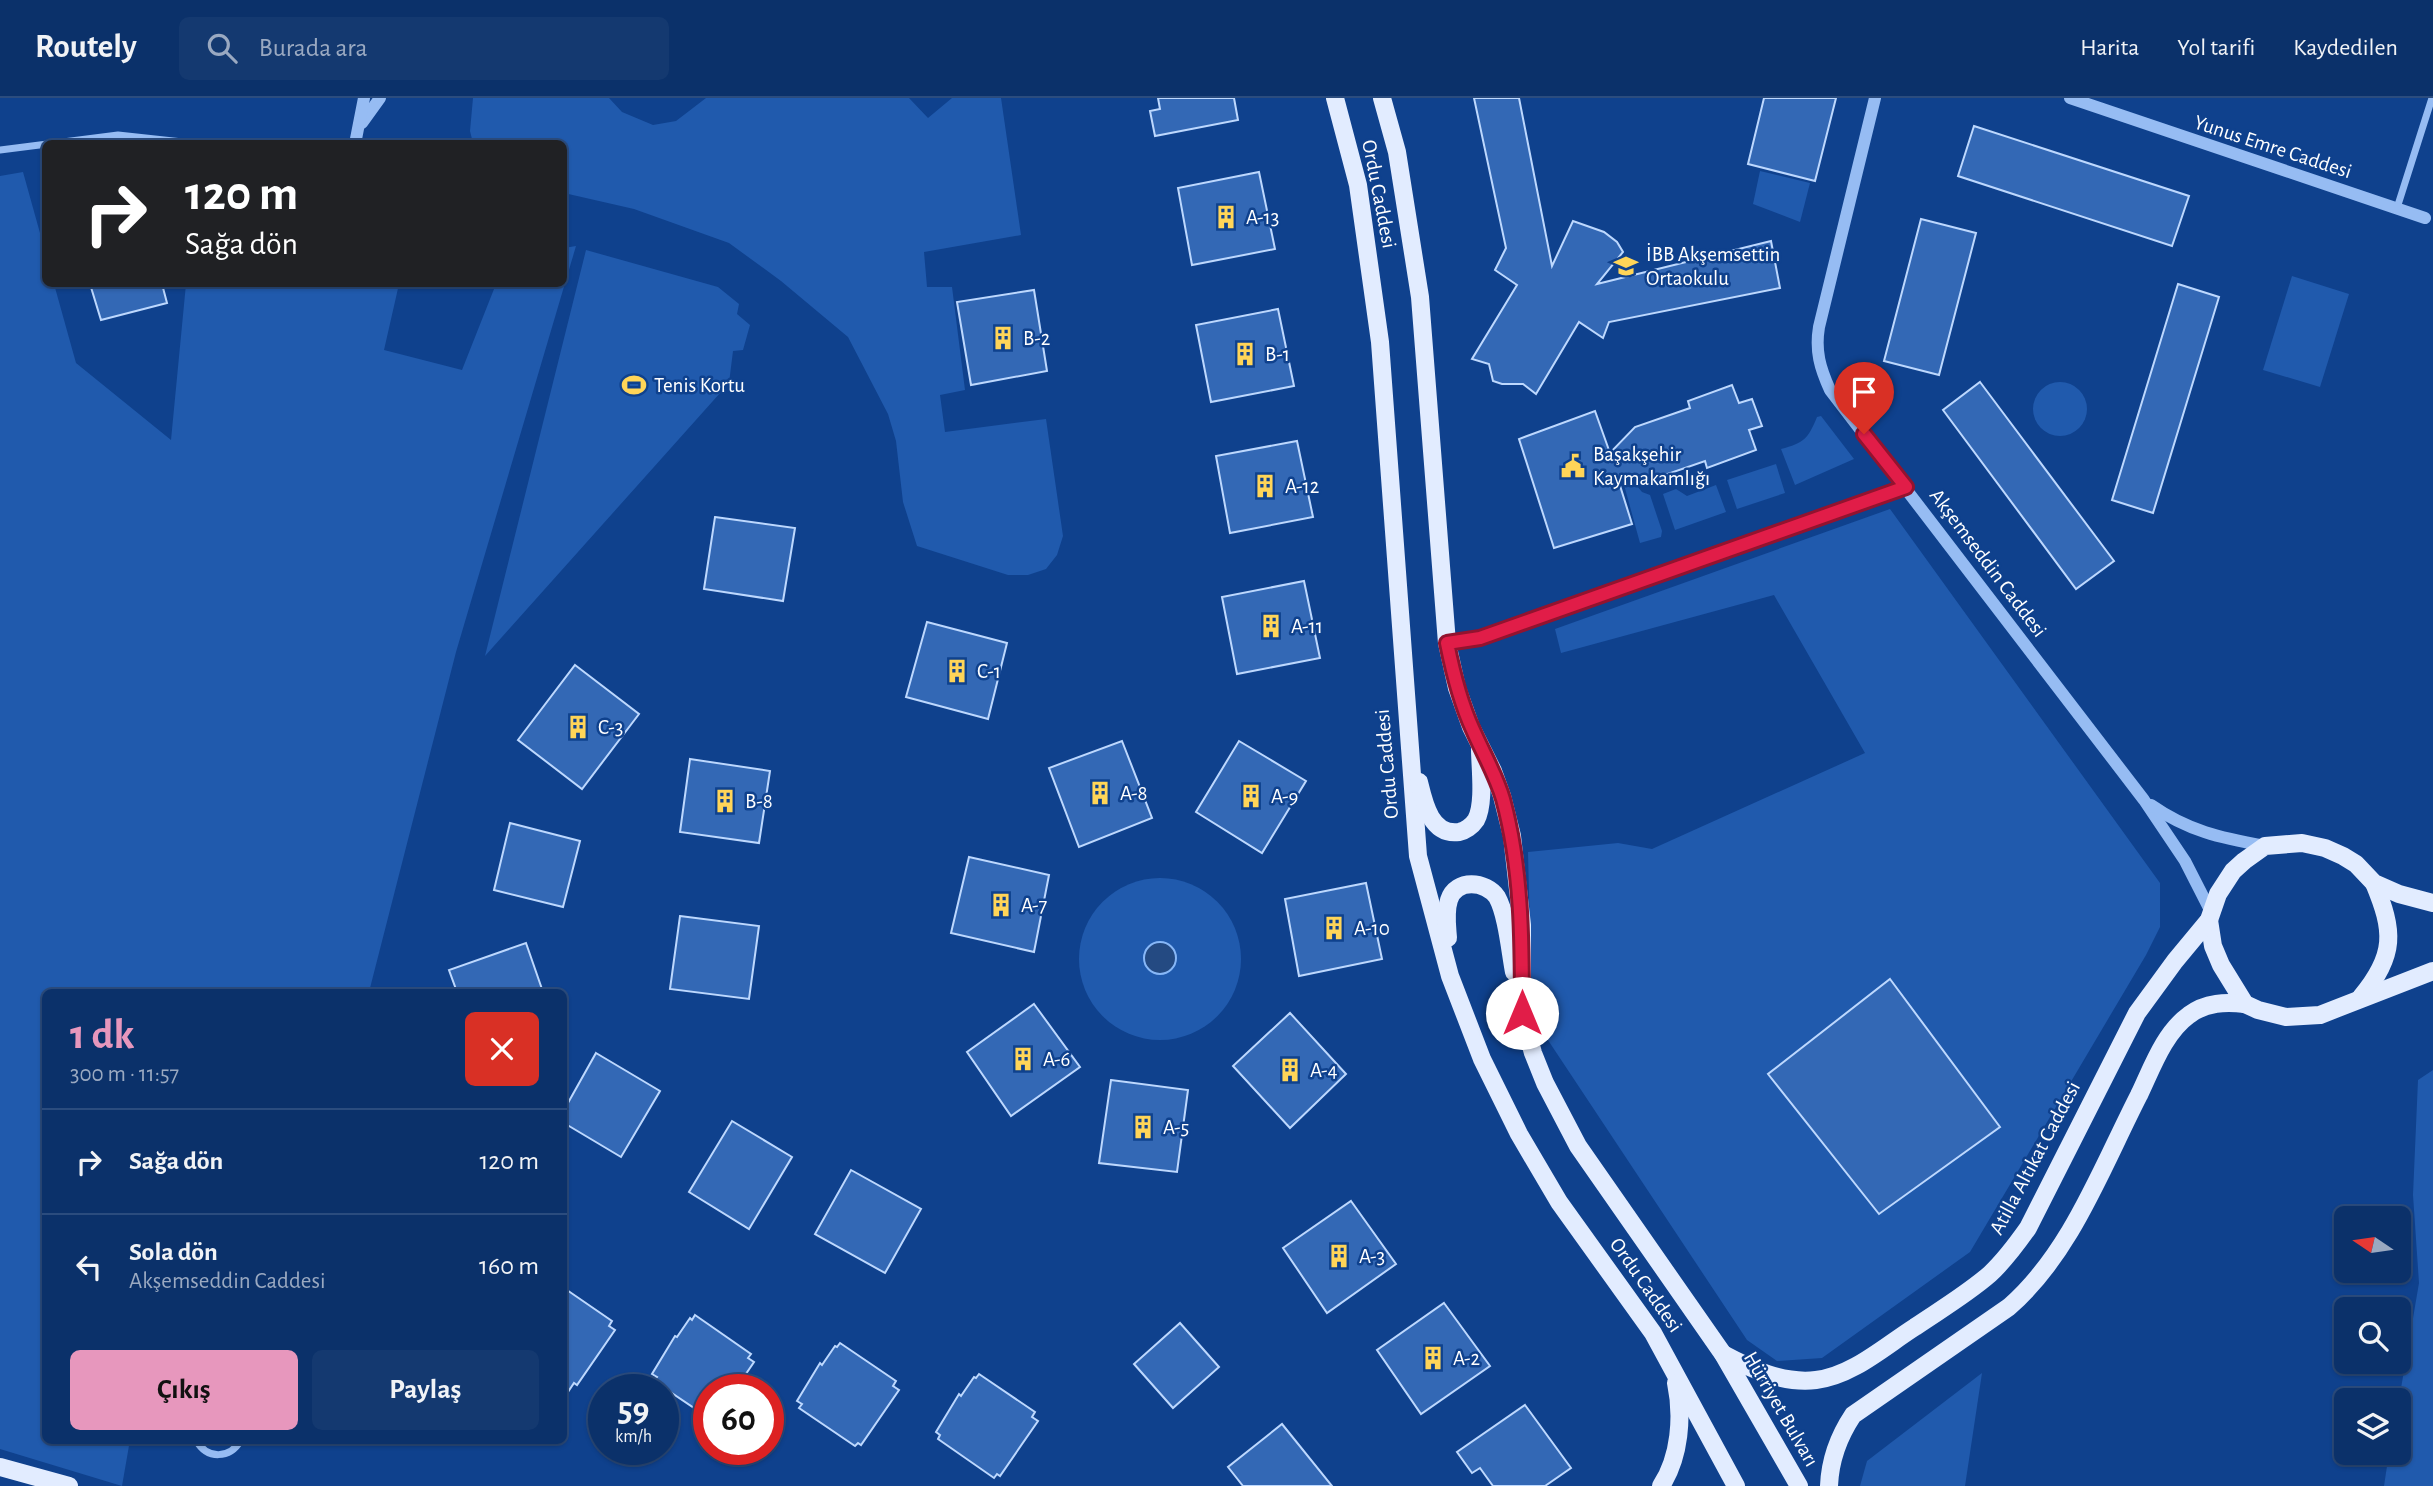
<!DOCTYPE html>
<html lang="tr">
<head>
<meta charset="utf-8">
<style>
	:root { --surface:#0b316a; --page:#143970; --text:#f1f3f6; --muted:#9aa9c1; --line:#2b4c7e; --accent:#e797bd }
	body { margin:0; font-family:"Alegreya Sans",sans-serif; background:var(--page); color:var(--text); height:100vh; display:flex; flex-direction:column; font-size:26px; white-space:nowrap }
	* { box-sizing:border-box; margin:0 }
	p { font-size:23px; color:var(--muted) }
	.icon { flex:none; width:38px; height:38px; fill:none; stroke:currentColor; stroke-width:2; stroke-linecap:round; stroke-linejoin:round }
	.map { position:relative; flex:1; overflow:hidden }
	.panel { position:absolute; left:42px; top:891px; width:525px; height:455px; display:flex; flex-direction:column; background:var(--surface); border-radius:10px; box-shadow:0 2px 5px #0004,0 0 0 2px var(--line) }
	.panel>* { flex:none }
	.guide { position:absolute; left:42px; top:42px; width:525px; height:147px; border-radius:10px; box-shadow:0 2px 5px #0004,0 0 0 2px var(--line); background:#202124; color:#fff; overflow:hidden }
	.needle { width:46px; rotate:283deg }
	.fabs { position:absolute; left:2334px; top:1108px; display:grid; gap:14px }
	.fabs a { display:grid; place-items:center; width:77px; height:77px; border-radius:10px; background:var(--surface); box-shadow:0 2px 5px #0004,0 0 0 2px var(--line); font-size:35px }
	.speed { position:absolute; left:588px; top:1276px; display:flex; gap:14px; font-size:35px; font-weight:700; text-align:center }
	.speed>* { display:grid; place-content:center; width:91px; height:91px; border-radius:50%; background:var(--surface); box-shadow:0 2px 5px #0004,0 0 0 2px var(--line); line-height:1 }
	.speed small { font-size:18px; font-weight:400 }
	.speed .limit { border:10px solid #d22; background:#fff; color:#111 }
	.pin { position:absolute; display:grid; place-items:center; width:60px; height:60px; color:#fff; margin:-72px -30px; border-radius:50% 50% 50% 0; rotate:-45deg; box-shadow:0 0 7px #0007 }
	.pin .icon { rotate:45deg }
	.me { position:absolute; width:77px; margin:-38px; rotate:0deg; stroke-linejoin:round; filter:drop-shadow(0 0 5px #0008) }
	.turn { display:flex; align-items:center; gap:24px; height:147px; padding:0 28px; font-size:32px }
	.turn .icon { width:91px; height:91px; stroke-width:2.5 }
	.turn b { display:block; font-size:49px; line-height:60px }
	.round { display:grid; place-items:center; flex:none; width:74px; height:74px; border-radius:10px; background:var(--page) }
	.head { display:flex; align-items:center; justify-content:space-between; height:119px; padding:0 28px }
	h1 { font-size:42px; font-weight:700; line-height:52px; color:var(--accent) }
	.primary-button { display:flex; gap:14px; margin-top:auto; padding:14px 28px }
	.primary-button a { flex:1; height:80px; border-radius:10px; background:var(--accent); color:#111; font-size:28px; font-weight:700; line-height:80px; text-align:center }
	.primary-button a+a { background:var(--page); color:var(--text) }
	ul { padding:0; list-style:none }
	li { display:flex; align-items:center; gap:21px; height:105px; padding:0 28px; border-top:2px solid var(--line) }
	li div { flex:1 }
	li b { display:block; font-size:26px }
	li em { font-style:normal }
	header { display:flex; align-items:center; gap:42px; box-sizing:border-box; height:98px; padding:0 35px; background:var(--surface); border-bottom:2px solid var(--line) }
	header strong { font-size:33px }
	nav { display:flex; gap:38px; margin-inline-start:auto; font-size:24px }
	.search { width:490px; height:63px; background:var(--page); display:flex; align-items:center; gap:18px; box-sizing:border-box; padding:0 24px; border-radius:10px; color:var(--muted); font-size:26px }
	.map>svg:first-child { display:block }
	.green { fill:#205aad }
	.water { fill:#244a82; stroke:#87b7f7; stroke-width:2 }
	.building { fill:#3368b5; stroke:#bdd8fe; stroke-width:2 }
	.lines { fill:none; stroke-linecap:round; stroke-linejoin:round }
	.minor { stroke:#96bcf3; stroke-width:7 }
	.tertiary { stroke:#96bcf3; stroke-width:12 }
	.primary { stroke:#e2ecff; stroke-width:18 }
	.route-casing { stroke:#92132f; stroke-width:18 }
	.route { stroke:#e11d48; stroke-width:12 }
	.labels { text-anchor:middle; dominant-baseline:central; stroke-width:5; stroke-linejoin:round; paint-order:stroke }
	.street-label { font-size:21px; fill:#fff; stroke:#0f418d }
	.poi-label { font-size:21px; fill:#fff; stroke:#0f418d; text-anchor:start }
</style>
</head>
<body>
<header>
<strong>Routely</strong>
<div class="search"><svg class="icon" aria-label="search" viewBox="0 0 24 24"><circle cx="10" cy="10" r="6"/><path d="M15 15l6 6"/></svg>Burada ara</div>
<nav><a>Harita</a><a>Yol tarifi</a><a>Kaydedilen</a></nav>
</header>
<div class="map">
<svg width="2433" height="1388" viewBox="0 0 2433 1388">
	<rect width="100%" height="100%" fill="#0f418d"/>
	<g class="green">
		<path d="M 473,0 L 609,0 L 622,14 L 653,27 L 676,23 L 706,0 L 909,0 L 928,20 L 952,0 L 1001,0 L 1021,137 L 924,154 L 927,189 L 952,189 L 965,292 L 940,297 L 945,334 L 1046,321 L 1063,438 L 1057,457 L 1046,471 L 1028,477 L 1008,477 L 917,448 L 903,404 L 896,343 L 888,316 L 848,239 L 781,183 L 729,145 L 634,111 L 564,95 L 564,46 L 473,45 L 470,33 Z"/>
		<path d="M 1760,73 L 1810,85 L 1800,124 L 1753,106 Z"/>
		<path d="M 23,74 L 45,153 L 46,186 L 54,186 L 76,265 L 171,342 L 186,186 L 399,186 L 384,252 L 462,272 L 496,186 L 564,186 L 564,150 L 576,148 L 456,554 L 369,894 L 46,894 L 46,1342 L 130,1342 L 122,1388 L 0,1351 L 0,78 Z"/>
		<path d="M 586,152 L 718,189 L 739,206 L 737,216 L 750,227 L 743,252 L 733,253 L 729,285 L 485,558 Z"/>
		<path d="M 2292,178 L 2349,196 L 2320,289 L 2263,272 Z"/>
		<circle cx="2060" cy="311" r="27"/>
		<path d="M 1821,318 L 1854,361 L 1795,387 L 1781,351 C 1804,345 1808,341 1817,319 Z"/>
		<path d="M 1776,366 L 1785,395 L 1737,411 L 1727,382 Z"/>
		<path d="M 1631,381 L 1642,394 L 1650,397 L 1662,433 L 1661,439 L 1640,445 L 1623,383 Z"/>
		<path d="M 1716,387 L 1726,414 L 1675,432 L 1663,396 L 1676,391 L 1687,398 Z"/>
		<path d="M 1890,411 L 2160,785 L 2160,829 L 2146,857 L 1970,1154 L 1822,1260 L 1777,1263 L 1747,1242 L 1532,918 L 1528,754 L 1618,745 L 1652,751 L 1865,655 L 1774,497 L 1561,555 L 1555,531 Z"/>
		<circle cx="1160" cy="861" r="81"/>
		<path d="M 2433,972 L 2433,1388 L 2384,1388 L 2389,1355 L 2399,1354 L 2399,1302 L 2419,1185 L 2413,1097 L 2418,982 Z"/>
		<path d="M 1982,1275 L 1965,1388 L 1860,1388 L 1867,1363 Z"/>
	</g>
	<circle class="water" cx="1160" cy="860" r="16"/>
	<g class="building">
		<path d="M 1158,0 L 1234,0 L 1238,22 L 1155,38 L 1150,13 L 1160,11 Z"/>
		<path d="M 1474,0 L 1519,0 L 1552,168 L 1573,123 L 1604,134 L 1617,144 L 1623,154 L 1597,186 L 1771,143 L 1780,190 L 1609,224 L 1603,240 L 1579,224 L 1536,296 L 1523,286 L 1502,286 L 1493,283 L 1489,266 L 1472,261 L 1517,187 L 1495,172 L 1506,150 Z"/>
		<path d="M 1764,0 L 1836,0 L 1815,83 L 1748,66 Z"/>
		<path d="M 1974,28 L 2189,98 L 2172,148 L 1958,78 Z"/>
		<path d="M 1259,74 L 1275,151 L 1192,167 L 1178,90 Z"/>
		<path d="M 1921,121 L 1976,135 L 1939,277 L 1884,263 Z"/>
		<path d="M 90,186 L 162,186 L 167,205 L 101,222 Z"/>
		<path d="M 2178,186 L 2219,199 L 2153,415 L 2112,402 Z"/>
		<path d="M 1034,192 L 1047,273 L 971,287 L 957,204 Z"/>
		<path d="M 1278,211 L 1294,288 L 1211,304 L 1196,227 Z"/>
		<path d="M 1980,284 L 2114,463 L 2076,491 L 1943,312 Z"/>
		<path d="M 1732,287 L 1739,305 L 1752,301 L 1762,328 L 1749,332 L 1756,352 L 1707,370 L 1705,363 L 1659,379 L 1617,378 L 1632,426 L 1554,450 L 1519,341 L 1595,313 L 1610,355 L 1635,329 L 1690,310 L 1688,303 Z"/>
		<path d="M 1297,343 L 1313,419 L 1230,435 L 1216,358 Z"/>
		<path d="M 715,419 L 795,430 L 783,503 L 704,491 Z"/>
		<path d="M 1304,483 L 1320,560 L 1237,576 L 1222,499 Z"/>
		<path d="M 927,524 L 1007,545 L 988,621 L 906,599 Z"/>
		<path d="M 575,567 L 639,616 L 582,691 L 518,642 Z"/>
		<path d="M 1122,643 L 1152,720 L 1079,749 L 1049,670 Z"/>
		<path d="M 1239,643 L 1306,683 L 1262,755 L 1196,714 Z"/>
		<path d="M 690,661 L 770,673 L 759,745 L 680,734 Z"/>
		<path d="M 510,725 L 580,743 L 563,809 L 494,792 Z"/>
		<path d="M 969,759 L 1049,777 L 1034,854 L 951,835 Z"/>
		<path d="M 1366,785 L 1382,861 L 1299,878 L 1285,801 Z"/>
		<path d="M 680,818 L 759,828 L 749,901 L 670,891 Z"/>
		<path d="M 526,845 L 543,894 L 457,894 L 449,872 Z"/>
		<path d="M 1890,881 L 2000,1029 L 1879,1116 L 1768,976 Z"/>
		<path d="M 1034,906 L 1080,969 L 1011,1018 L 967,954 Z"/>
		<path d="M 1290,915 L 1346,976 L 1290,1030 L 1233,968 Z"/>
		<path d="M 596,955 L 660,993 L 621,1059 L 564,1025 L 564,1012 Z"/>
		<path d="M 1111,982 L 1188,992 L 1177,1074 L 1099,1065 Z"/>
		<path d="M 732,1023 L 792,1059 L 749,1131 L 689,1094 Z"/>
		<path d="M 851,1072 L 921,1111 L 885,1175 L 815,1136 Z"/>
		<path d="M 1351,1103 L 1396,1166 L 1327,1215 L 1283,1150 Z"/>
		<path d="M 564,1190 L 612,1223 L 609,1228 L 615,1232 L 577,1287 L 574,1285 L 564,1300 Z"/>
		<path d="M 1444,1205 L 1490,1268 L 1421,1316 L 1377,1252 Z"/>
		<path d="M 695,1217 L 751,1256 L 748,1260 L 754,1264 L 735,1292 L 709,1292 L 709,1320 L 654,1283 L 657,1279 L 652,1276 L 675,1238 L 677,1239 L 690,1220 L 692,1222 Z"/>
		<path d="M 1180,1225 L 1219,1269 L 1173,1310 L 1134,1266 Z"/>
		<path d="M 840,1245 L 896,1283 L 893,1288 L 899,1292 L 861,1347 L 858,1345 L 855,1348 L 799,1310 L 802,1306 L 797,1303 L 820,1265 L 822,1267 L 835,1248 L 837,1249 Z"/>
		<path d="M 979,1276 L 1035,1314 L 1032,1319 L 1038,1323 L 1000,1378 L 997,1376 L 994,1380 L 938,1341 L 940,1337 L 936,1334 L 959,1296 L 961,1298 L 974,1279 L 976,1280 Z"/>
		<path d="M 1525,1307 L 1571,1370 L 1545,1388 L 1493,1388 L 1480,1370 L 1472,1375 L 1457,1354 Z"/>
		<path d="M 1282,1326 L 1332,1388 L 1243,1388 L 1228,1369 Z"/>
	</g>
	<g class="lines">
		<g class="minor">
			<path d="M 0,52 L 118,37 L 201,46"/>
			<path d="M 2397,110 L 2432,0"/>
			<path d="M 1447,545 L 1480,539 L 1905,389"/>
			<path d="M 196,1342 C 207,1362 230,1361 241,1342"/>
		</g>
		<g class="tertiary">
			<path d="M 1875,0 L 1819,229 C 1815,253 1820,270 1830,292 L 2144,702 L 2185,763 L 2211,814"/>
			<path d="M 2070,0 L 2425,120"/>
			<path d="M 362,25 L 380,0"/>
			<path d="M 355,46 L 364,0"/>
			<path d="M 2151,707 C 2188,733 2221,740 2265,748"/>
		</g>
		<g class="primary">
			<path d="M 1335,0 L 1358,87 L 1380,244 L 1418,758 L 1450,878 L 1482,961 L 1519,1036 L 1559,1104 L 1653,1235 L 1736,1388"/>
			<path d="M 1382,0 L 1397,54 L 1420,199 L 1447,545 L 1457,590 L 1471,629 L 1493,673 L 1502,698 L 1512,738 L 1522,827 L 1522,915 L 1533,955 L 1545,985 L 1578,1048 L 1723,1256 L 1799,1388"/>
			<path d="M 1419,684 C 1424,705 1431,738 1459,734 C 1465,733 1472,728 1476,722 C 1485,706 1480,669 1480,651"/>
			<path d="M 2209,822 L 2213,848 L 2221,867 L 2245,906 L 2258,912 L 2286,919 L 2320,917 L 2433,873"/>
			<path d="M 1448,840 C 1447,827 1445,814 1449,802 C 1456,780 1486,783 1497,799 C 1507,817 1510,853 1514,874"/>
			<path d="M 2361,899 C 2396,857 2394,833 2374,785"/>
			<path d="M 1723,1256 C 1751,1271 1783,1286 1816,1282 C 1852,1278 1885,1248 1915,1229 C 1940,1212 1967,1196 1990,1176 C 2005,1162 2016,1147 2028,1130 L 2137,915 L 2175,863 L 2209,822 L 2218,796 L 2233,773 L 2244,763 L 2265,748 L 2302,745 L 2325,750 L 2343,758 L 2356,766 L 2374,785 L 2399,796 L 2433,805"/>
			<path d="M 0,1369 L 69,1388"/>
			<path d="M 1661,1388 C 1680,1359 1683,1318 1676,1285"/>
			<path d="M 1829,1388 C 1830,1362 1839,1338 1853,1317 L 2009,1209 C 2071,1155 2102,1069 2139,997 C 2152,970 2164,935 2189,917 C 2206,904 2226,904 2245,906"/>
		</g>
	</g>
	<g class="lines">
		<g class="route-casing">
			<path id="route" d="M 1522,915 C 1522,843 1522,771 1503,701 C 1496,677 1483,655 1473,632 C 1460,604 1453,575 1447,545 L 1480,540 L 1906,389 L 1864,336"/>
		</g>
		<use href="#route" class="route"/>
	</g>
	<defs>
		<g id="building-bare" transform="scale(1.89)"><path d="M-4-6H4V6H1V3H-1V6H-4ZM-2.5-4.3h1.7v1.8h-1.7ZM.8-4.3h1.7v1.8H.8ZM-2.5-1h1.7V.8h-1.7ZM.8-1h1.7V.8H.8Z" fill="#ffd558" stroke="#0f418d" stroke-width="2.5" paint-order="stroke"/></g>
		<g id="school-bare" transform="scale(1.89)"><path d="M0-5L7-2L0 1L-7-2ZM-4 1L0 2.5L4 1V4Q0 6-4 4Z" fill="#ffd558" stroke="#0f418d" stroke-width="2.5" paint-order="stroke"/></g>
		<g id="stadium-bare" transform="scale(1.89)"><path d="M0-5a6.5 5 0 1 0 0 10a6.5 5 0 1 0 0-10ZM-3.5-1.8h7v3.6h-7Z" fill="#ffd558" stroke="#0f418d" stroke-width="2.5" paint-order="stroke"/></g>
		<g id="civic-bare" transform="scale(1.89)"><path d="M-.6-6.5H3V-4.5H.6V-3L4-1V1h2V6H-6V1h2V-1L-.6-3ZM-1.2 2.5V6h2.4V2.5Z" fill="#ffd558" stroke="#0f418d" stroke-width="2.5" paint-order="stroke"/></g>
	</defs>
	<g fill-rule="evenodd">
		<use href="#building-bare" x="1226" y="119"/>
		<use href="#school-bare" x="1626" y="168"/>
		<use href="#building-bare" x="1003" y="240"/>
		<use href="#building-bare" x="1245" y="256"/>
		<use href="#stadium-bare" x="634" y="287"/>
		<use href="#civic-bare" x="1573" y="368"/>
		<use href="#building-bare" x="1265" y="388"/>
		<use href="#building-bare" x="1271" y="528"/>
		<use href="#building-bare" x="957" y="573"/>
		<use href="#building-bare" x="578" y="629"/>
		<use href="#building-bare" x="1100" y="695"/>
		<use href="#building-bare" x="1251" y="698"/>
		<use href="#building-bare" x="725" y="703"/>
		<use href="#building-bare" x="1001" y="807"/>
		<use href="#building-bare" x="1334" y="830"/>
		<use href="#building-bare" x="1023" y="961"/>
		<use href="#building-bare" x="1290" y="972"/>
		<use href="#building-bare" x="1143" y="1029"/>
		<use href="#building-bare" x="1339" y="1158"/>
		<use href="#building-bare" x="1433" y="1260"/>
	</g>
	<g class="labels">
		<g class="street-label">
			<text transform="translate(2273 49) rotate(18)">Yunus Emre Caddesi</text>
			<text transform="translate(1379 96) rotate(79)">Ordu Caddesi</text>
			<text transform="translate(1988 465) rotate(53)">Akşemseddin Caddesi</text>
			<text transform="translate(1387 666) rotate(-95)">Ordu Caddesi</text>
			<text transform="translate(2035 1060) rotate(-62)">Atilla Altıkat Caddesi</text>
			<text transform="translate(1646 1187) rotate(55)">Ordu Caddesi</text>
			<text transform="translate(1781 1311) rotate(60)">Hürriyet Bulvarı</text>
		</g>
		<g class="poi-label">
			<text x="1246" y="119">A-13</text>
			<text x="1646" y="156">İBB Akşemsettin<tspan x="1646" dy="24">Ortaokulu</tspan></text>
			<text x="1023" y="240">B-2</text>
			<text x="1265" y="256">B-1</text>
			<text x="654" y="287">Tenis Kortu</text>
			<text x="1593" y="356">Başakşehir<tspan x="1593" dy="24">Kaymakamlığı</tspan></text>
			<text x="1285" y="388">A-12</text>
			<text x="1291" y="528">A-11</text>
			<text x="977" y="573">C-1</text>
			<text x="598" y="629">C-3</text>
			<text x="1120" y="695">A-8</text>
			<text x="1271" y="698">A-9</text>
			<text x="745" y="703">B-8</text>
			<text x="1021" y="807">A-7</text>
			<text x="1354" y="830">A-10</text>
			<text x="1043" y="961">A-6</text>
			<text x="1310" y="972">A-4</text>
			<text x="1163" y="1029">A-5</text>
			<text x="1359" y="1158">A-3</text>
			<text x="1453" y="1260">A-2</text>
		</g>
	</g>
</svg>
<div class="fabs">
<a><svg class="needle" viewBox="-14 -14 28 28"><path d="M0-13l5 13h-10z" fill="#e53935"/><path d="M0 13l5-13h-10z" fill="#9aa9c1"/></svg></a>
<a><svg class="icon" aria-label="search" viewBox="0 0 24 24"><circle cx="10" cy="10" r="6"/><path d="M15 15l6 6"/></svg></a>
<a><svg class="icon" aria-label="layers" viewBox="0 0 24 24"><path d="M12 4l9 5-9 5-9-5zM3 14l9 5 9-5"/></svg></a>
</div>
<div class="speed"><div>59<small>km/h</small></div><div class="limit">60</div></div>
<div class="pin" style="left:1864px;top:336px;background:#d93025"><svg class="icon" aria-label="arrive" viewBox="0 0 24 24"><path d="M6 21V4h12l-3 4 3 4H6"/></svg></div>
<svg class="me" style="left:1522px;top:915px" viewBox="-20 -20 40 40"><circle r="19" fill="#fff"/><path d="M0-13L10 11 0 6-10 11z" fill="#e11d48"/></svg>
<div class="guide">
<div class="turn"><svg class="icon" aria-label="right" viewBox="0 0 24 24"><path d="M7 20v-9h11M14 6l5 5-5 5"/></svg><div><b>120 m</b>Sağa dön</div></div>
</div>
<section class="panel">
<div class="head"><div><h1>1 dk</h1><p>300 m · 11:57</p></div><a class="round" style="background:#d93025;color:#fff"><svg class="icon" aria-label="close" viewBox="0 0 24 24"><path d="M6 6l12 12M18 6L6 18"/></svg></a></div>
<ul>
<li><svg class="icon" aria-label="right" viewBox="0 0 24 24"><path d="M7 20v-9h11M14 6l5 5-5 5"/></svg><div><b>Sağa dön</b></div><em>120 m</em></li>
<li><svg class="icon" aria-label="left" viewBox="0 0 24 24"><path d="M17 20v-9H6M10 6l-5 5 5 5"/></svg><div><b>Sola dön</b><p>Akşemseddin Caddesi</p></div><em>160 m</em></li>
</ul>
<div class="primary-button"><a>Çıkış</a><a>Paylaş</a></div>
</section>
</div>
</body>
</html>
